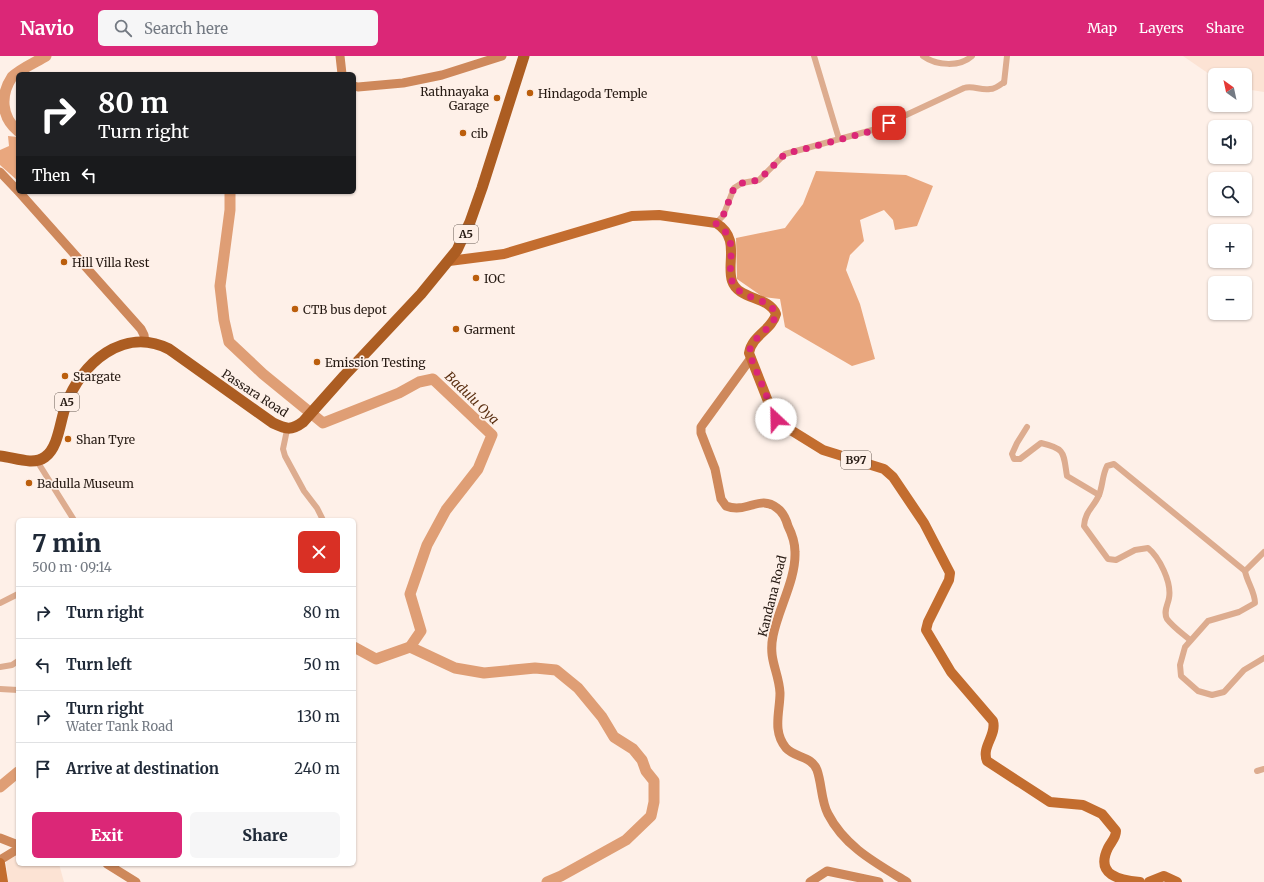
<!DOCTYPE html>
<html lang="en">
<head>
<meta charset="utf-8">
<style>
	:root { --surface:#fff; --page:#f6f6f7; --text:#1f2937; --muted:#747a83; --line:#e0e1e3; --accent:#db2777 }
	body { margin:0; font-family:Merriweather,serif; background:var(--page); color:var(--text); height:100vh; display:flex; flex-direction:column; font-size:15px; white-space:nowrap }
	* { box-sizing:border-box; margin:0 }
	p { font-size:13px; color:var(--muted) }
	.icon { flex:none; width:22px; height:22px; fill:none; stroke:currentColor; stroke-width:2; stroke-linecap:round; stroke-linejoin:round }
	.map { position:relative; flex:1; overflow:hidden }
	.sheet { position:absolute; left:16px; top:462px; width:340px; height:348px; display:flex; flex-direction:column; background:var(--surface); border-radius:6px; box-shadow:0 1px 3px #0004 }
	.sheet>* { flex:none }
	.top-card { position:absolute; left:16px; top:16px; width:340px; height:122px; border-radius:6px; box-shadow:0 1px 3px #0004; background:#202124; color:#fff; overflow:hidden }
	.needle { width:26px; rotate:327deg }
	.controls { position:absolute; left:1208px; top:12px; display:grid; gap:8px }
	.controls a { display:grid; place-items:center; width:44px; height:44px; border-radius:6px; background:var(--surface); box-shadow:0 1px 3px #0004; font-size:20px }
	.pin { position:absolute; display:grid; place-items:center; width:34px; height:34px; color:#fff; margin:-17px; border-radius:8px; box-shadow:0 2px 6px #0006 }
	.me { position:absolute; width:44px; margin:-22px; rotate:336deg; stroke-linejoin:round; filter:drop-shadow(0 0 3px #0008) }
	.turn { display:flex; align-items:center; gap:14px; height:84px; padding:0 16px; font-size:18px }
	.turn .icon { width:52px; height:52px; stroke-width:2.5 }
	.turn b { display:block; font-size:28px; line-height:34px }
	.then { display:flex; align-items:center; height:38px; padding:0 16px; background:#0003; gap:8px; font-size:15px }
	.round { display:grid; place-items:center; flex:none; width:42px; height:42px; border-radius:6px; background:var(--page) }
	.overview { display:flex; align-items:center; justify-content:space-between; height:68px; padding:0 16px }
	h1 { font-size:24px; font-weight:800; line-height:30px }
	.action { display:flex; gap:8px; margin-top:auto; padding:8px 16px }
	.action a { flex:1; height:46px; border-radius:6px; background:var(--accent); color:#fff; font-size:16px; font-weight:800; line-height:46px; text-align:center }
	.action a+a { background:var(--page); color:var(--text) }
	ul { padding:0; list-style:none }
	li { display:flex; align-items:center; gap:12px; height:52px; padding:0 16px; border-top:1px solid var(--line) }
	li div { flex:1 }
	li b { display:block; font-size:15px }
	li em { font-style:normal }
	header { display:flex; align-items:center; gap:24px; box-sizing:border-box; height:56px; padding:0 20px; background:var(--accent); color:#fff }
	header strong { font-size:19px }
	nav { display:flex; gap:22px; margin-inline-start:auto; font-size:14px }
	.search { width:280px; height:36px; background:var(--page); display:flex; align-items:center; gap:10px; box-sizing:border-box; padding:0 14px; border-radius:6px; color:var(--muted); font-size:15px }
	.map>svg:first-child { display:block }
	.built { fill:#fce3d4 }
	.forest { fill:#e9a77e }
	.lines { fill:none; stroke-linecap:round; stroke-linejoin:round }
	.river { stroke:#df9e75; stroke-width:11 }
	.street { stroke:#ddac8f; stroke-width:6 }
	.secondary { stroke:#ce885b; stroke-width:9 }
	.primary { stroke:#c36d2f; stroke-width:10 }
	.highway { stroke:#ac5d22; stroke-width:11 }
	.route { stroke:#db2777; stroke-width:7; stroke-dasharray:0 12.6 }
	.poi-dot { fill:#bb5e0c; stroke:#fef0e8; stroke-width:1.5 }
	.labels { text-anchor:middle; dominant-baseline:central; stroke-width:3.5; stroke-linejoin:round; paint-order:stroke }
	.shield { fill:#fef0e8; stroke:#675a53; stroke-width:1 }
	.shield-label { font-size:11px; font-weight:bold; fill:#261a13 }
	.poi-label { font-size:12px; fill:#261a13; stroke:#fef0e8; text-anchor:start }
	.street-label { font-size:12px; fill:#261a13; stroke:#fef0e8 }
	.water-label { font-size:13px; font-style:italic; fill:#5b3012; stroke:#fef0e8 }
</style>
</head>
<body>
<header>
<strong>Navio</strong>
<div class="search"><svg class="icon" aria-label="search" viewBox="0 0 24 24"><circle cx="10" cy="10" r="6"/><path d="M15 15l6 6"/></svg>Search here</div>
<nav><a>Map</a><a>Layers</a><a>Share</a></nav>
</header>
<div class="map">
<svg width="1264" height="826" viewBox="0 0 1264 826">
	<rect width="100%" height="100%" fill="#fef0e8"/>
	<g class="built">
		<path d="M 1183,0 L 1264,0 L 1264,36 L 1245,33 L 1245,19 L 1215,19 L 1215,22 Z"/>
		<path d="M 18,799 L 18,808 L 59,808 L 64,826 L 8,826 L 6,805 Z"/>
	</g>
	<g class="forest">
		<path d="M 8,80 L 18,81 L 18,125 L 0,109 L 0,94 L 9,90 Z"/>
		<path d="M 816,115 L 906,119 L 933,130 L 917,170 L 895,174 L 893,164 L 884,154 L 860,164 L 864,185 L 850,199 L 846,214 L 860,248 L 875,303 L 852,310 L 785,271 L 780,243 L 763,241 L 737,223 L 736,182 L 785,172 L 803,148 Z"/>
	</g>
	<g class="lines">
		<g class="river">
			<path d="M 18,75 C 1,61 0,39 12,21 C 20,13 36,6 46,0"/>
			<path d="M 230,136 L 230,154 L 220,230 L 224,264 L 229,286 L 263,318 L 323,367 L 399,337 L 419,326 L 433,323 L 492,379 L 478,413 L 446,454 L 427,489 L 410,538 L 421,575 L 410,591 L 376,603 L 354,591"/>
			<path d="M 410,591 L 455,612 L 484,617 L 535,612 L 556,614 L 578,632 L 602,661 L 614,681 L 633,693 L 642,704 L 646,715 L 654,725 L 654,746 L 651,760 L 626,784 L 561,820 L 547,826"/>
			<path d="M 0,731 L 18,716"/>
		</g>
		<g class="street">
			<path d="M 814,0 L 839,83"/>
			<path d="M 923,0 C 937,10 960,11 972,0"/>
			<path d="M 1004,27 L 1007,0"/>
			<path d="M 716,167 L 723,160 L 734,132 L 742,127 L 759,124 L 785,98 L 876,73 L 964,32 C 973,29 981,35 990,33 C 995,33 1000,29 1004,26"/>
			<path d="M 1027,371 L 1017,387 L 1012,398 L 1014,403 L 1020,403 L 1041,387 C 1066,393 1063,396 1067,420 L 1099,439"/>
			<path d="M 287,374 L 283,393 L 285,400 L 304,435 L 317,452 L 323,464"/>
			<path d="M 37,405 L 74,464"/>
			<path d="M 1264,496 L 1245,515 C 1247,526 1255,536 1255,547 L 1239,556 L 1208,565 L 1185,591 L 1180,609 L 1181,620 L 1198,635 L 1212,639 L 1224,636 L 1244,614 L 1264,602"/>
			<path d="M 0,547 L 18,538"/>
			<path d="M 1190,584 C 1183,578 1173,571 1167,563 C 1163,555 1168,549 1169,542 C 1172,526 1159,501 1148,492 L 1135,494 L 1116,504 L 1108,503 L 1084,470 C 1085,455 1094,451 1099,439 C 1103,429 1102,420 1107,410 L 1114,408 L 1245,515"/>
			<path d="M 0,611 L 12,609 L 18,605"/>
			<path d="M 0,633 L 18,634"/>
			<path d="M 1257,715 L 1264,713"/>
		</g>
		<g class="secondary">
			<path d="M 340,0 L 342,18"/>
			<path d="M 354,30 L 358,31 L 403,27 L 442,19 L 502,0"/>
			<path d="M 0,116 L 18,135"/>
			<path d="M 19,136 L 141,273 L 144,279 L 145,286"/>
			<path d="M 751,302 L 706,364 L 701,371 L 701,377 L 715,413 L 721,443 L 726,450 C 747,458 760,438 777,452 C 783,456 786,463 788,470 C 792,478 795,487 795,496 C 796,524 778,553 773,580 C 768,604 779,616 780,637 C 780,656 772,675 786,692 C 795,702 812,700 817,714 C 822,728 821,745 828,758 C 845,791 876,807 907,826"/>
			<path d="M 0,782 L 18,789"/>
			<path d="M 0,804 L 18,793"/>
			<path d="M 107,808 L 136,826"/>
			<path d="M 810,826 L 827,815 L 879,826"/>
		</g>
		<g class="primary">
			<path d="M 449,205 L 504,198 L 632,160 L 659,159 L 716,167 C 741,182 726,207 732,225 C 738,244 769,240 776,258 C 772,274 752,279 749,297 L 773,358 L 781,368 L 823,394 L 884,413 L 893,421 L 924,467 L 950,517 L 949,524 L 928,566 L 926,574 L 951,616 L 993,665 C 997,679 981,691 987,705 L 1050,746 L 1083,749 L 1102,758 L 1116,775 C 1116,782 1111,786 1108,792 C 1095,819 1119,824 1140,826"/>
			<path d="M 0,807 L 3,826"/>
			<path d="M 1149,826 L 1164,820 L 1177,826"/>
		</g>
		<path class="highway" d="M 0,400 C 13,401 33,410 45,401 C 59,391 60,364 66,349 C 81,307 124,270 169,293 L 273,367 C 286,373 291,375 303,366 L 344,320 L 421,238 L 457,194 L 470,166 L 482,132 L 524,0"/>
	</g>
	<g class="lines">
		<path class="route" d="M 776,363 L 749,297 C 752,279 773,274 776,258 C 769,240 738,244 732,225 C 726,207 741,182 716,168 L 723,160 L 734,132 L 742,127 L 759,124 L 785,98 L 876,74 L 889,67"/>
	</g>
	<g class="poi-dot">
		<circle cx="530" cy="37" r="4"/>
		<circle cx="497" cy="42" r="4"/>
		<circle cx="463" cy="77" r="4"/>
		<circle cx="64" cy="206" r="4"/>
		<circle cx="476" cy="222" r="4"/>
		<circle cx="295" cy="253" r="4"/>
		<circle cx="456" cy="273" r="4"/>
		<circle cx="317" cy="306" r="4"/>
		<circle cx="65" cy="320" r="4"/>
		<circle cx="68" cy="383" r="4"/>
		<circle cx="29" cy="427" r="4"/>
	</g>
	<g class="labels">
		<g class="shield">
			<rect x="454" y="169" width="24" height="18" rx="3"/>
			<rect x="55" y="337" width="24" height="18" rx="3"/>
			<rect x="841" y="395" width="30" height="18" rx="3"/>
		</g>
		<g class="shield-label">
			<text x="466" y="178">A5</text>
			<text x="67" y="346">A5</text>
			<text x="856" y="404">B97</text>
		</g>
		<g class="poi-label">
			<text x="489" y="35" text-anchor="end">Rathnayaka<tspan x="489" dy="14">Garage</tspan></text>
			<text x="538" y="37">Hindagoda Temple</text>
			<text x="471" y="77">cib</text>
			<text x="72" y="206">Hill Villa Rest</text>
			<text x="484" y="222">IOC</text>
			<text x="303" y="253">CTB bus depot</text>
			<text x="464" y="273">Garment</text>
			<text x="325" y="306">Emission Testing</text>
			<text x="73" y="320">Stargate</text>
			<text x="76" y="383">Shan Tyre</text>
			<text x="37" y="427">Badulla Museum</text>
		</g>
		<g class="street-label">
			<text transform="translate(255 337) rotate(33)">Passara Road</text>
			<text transform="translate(772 540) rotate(-76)">Kandana Road</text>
		</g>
		<g class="water-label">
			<text transform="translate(472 342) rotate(44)">Badulu Oya</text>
		</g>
	</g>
</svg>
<div class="controls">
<a><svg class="needle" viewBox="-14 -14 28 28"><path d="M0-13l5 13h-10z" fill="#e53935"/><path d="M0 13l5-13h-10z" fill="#747a83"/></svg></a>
<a><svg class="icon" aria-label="sound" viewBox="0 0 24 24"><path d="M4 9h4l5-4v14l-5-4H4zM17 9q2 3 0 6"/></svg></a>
<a><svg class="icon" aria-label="search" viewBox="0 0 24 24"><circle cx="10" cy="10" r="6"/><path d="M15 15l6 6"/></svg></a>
<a>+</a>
<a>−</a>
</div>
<div class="pin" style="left:889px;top:67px;background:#d93025"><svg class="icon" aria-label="arrive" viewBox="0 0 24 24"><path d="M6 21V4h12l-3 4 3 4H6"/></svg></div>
<svg class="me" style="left:776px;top:363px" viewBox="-20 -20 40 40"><circle r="19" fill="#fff"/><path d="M0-13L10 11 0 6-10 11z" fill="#db2777"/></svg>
<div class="top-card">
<div class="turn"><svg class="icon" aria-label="right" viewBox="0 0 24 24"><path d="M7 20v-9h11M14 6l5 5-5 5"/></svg><div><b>80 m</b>Turn right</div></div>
<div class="then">Then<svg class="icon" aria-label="left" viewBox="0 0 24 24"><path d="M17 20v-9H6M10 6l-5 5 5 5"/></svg></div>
</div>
<section class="sheet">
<div class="overview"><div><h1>7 min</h1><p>500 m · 09:14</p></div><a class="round" style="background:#d93025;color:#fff"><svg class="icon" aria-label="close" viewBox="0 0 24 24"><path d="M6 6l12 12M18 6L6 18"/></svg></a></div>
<ul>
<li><svg class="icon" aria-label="right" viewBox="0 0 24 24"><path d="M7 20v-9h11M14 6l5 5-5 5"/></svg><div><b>Turn right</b></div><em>80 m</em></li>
<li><svg class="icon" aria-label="left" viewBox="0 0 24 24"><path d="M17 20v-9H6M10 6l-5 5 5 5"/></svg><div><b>Turn left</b></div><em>50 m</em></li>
<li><svg class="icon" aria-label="right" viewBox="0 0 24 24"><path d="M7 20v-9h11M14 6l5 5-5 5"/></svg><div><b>Turn right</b><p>Water Tank Road</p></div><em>130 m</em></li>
<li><svg class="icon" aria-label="arrive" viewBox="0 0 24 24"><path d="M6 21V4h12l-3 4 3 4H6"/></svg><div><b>Arrive at destination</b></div><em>240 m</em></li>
</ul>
<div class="action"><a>Exit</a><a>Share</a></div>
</section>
</div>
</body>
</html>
